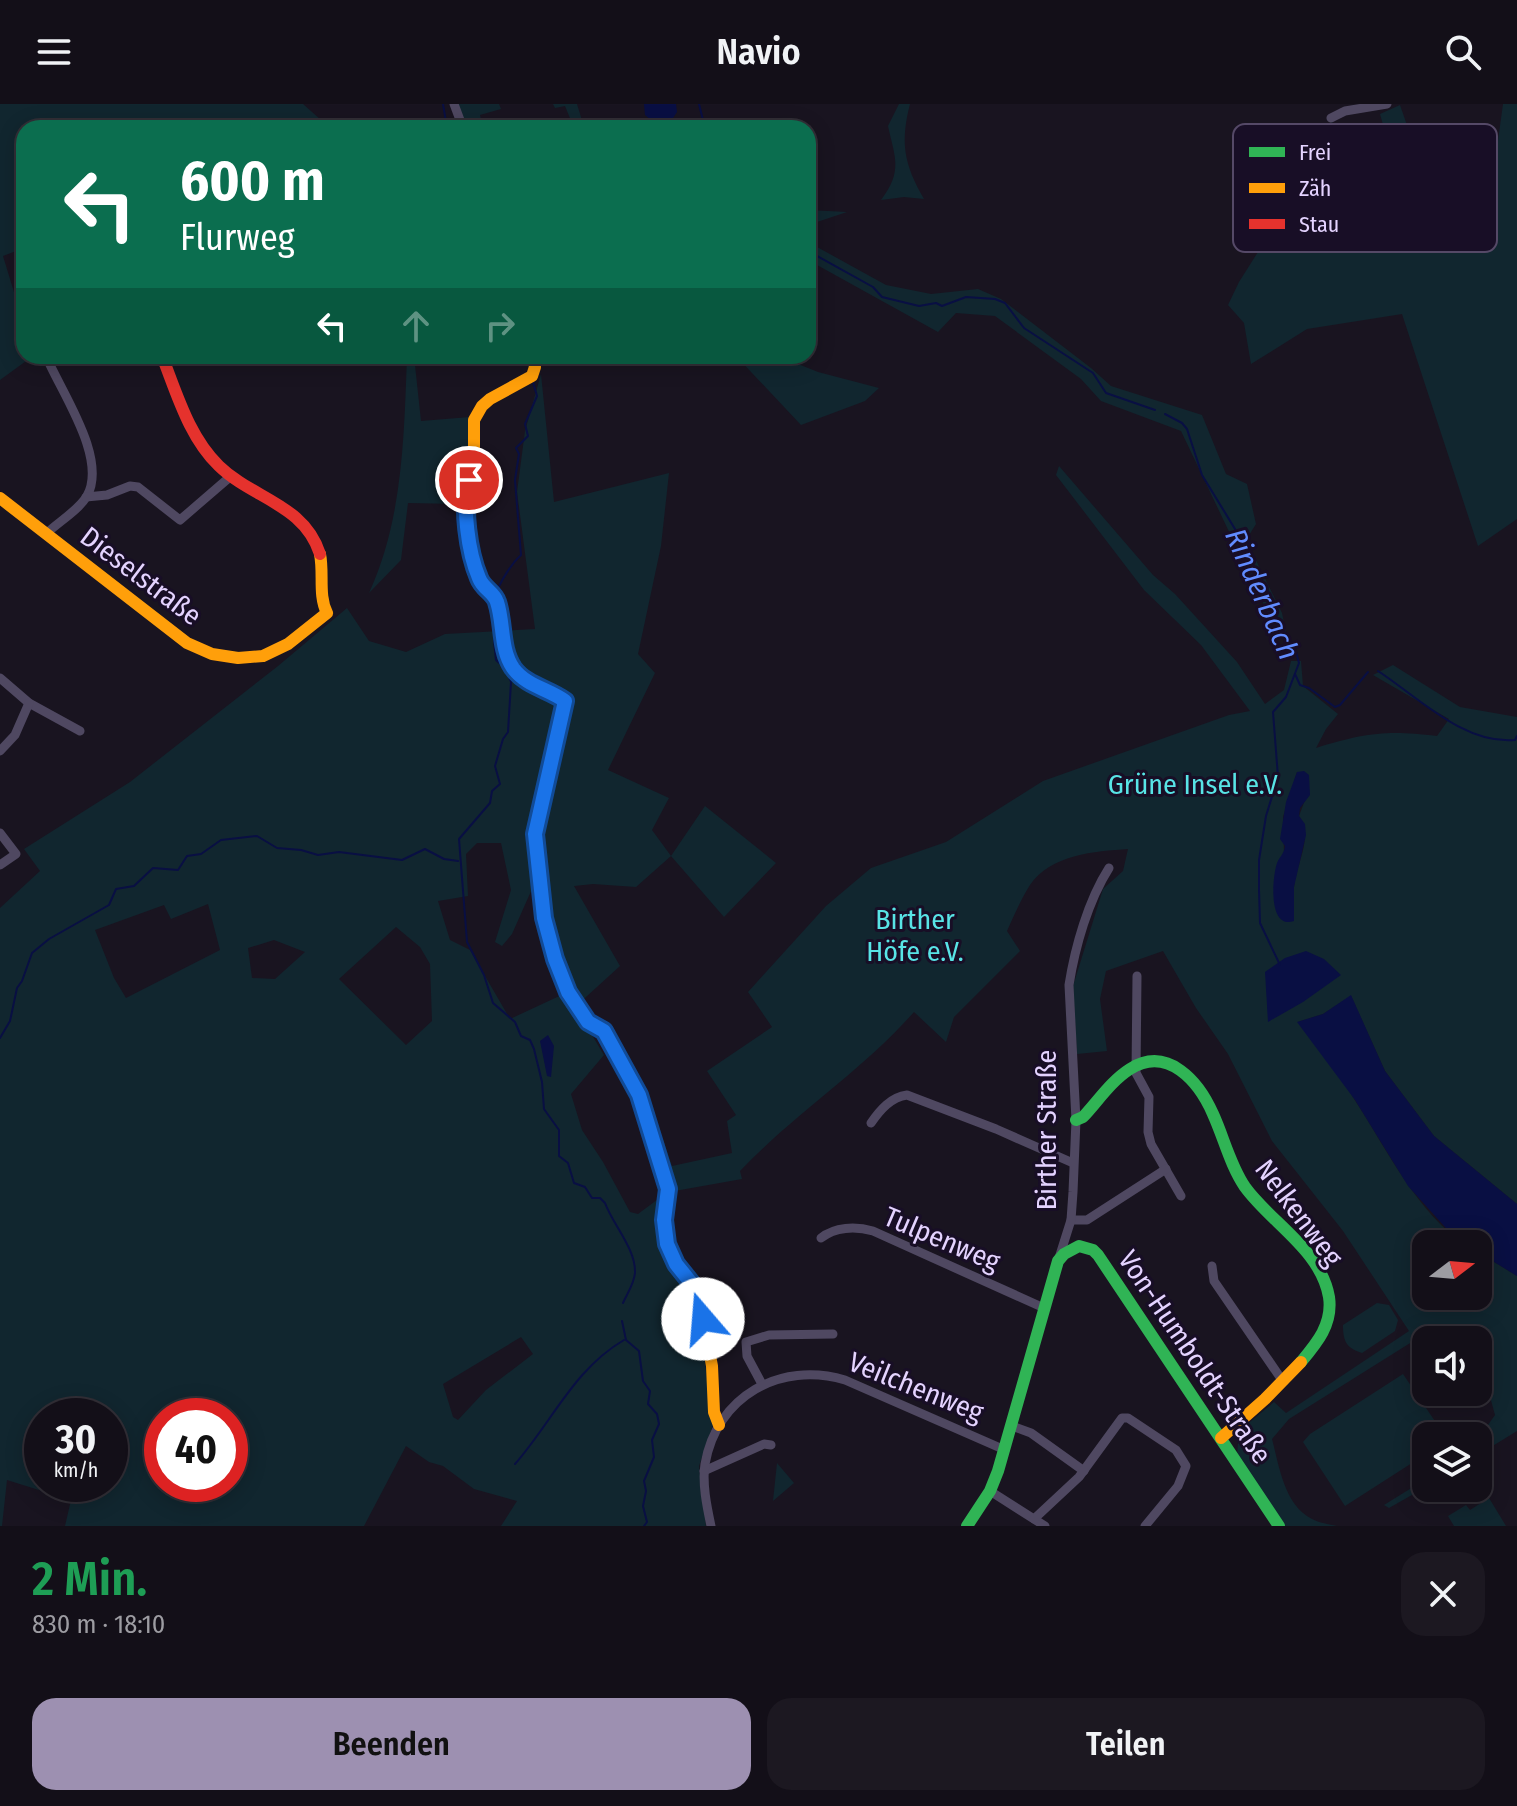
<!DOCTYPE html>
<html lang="de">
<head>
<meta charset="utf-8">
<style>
	:root { --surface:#130f18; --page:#1c1821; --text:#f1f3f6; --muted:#9d9ca2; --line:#322f37; --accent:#9d90b1 }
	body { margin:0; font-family:"Fira Sans Condensed",sans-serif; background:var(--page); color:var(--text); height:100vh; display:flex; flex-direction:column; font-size:30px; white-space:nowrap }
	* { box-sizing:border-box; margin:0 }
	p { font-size:26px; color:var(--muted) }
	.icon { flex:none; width:44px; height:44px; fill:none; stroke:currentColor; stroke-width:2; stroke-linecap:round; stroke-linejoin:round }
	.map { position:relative; height:1422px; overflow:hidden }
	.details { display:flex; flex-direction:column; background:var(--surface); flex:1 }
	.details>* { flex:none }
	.hud { position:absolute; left:16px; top:16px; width:800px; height:244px; border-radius:24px; box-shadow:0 4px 20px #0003,0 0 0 2px var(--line); background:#0b6e4f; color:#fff; overflow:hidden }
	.needle { width:52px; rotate:74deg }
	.controls { position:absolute; left:1412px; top:1126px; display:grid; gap:16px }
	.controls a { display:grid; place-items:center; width:80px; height:80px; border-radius:16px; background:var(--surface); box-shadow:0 4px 20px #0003,0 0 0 2px var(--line); font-size:40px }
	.speed { position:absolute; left:24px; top:1294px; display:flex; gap:16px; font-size:40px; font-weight:700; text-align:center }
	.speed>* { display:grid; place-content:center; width:104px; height:104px; border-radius:50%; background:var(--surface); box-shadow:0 4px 20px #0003,0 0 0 2px var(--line); line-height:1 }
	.speed small { font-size:20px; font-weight:400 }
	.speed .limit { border:12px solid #d22; background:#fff; color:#111 }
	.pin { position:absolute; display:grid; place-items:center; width:68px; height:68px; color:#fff; margin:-34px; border:4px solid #fff; border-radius:50%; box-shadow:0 2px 8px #0007 }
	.me { position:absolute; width:88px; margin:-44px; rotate:342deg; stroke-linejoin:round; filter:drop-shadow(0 0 6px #0008) }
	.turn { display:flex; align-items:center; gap:28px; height:168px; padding:0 32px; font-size:36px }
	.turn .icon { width:104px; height:104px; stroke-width:2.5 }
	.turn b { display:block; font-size:56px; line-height:68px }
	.lanes { display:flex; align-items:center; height:76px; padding:0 32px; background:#0003; justify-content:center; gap:40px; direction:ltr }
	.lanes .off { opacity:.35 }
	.round { display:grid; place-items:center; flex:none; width:84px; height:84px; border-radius:24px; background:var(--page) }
	.overview { display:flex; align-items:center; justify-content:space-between; height:136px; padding:0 32px }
	h1 { font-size:48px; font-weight:600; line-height:60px; color:#1e9e55 }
	.action { display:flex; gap:16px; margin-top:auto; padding:16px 32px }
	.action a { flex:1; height:92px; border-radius:24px; background:var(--accent); color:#111; font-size:32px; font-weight:600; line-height:92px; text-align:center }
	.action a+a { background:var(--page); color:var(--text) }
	header { display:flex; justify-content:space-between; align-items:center; height:104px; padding:0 32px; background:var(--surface); font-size:36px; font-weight:600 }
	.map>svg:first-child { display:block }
	.green { fill:#11262f; fill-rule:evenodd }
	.water { fill:#090f43 }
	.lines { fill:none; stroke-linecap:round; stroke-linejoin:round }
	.stream { stroke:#090f43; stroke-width:2 }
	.street { stroke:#4f4861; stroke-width:9 }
	.fast { stroke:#30b455; stroke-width:12 }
	.slow { stroke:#ff9f0a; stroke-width:12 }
	.jam { stroke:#e5322d; stroke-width:12 }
	.route-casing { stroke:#114b97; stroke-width:20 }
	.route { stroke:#1a73e8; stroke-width:14 }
	.labels { text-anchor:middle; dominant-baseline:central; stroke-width:6; stroke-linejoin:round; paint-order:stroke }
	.street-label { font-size:28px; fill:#e4d3ff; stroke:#180e26 }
	.park-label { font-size:28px; fill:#58e4e6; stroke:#180e26 }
	.water-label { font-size:30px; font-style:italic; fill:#618cff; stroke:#180e26 }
	.key { fill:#180e26; stroke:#554967; stroke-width:2 }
	.key-label { font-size:22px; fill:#e4d3ff }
</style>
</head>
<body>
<header><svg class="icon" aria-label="menu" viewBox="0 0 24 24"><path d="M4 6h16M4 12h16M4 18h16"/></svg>Navio<svg class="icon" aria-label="search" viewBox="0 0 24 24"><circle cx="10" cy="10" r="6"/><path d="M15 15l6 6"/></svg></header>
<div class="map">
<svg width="1517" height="1422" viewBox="0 0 1517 1422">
	<rect width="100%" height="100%" fill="#191420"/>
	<g class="green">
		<path d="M 0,0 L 303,0 L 330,24 L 24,24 L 24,144 L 3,152 L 24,221 L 24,252 L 33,252 L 0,276 Z"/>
		<path d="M 457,0 L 499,0 L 501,5 L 480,11 L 483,24 L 468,24 Z"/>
		<path d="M 553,0 L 577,0 L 584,23 L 574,24 L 565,2 L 555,4 Z"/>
		<path d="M 899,0 L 910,0 C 900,39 904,60 924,95 L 904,93 L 881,96 C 903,67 895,54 888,22 Z"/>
		<path d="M 1503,0 L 1517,0 L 1517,415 L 1478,442 L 1402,210 L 1307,225 L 1251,260 L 1244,219 L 1228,201 L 1239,178 L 1289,99 L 1294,79 L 1313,42 L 1332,18 L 1349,42 L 1387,35 L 1380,10 L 1400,1 L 1415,44 L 1419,79 L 1493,73 Z"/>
		<path d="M 808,106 L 847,108 L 808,121 Z"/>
		<path d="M 808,138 L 886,181 L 931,190 L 978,185 L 1001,195 L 1091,264 L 1111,282 L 1202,311 L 1226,370 L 1247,380 L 1256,420 L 1246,436 L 1282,509 L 1288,538 L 1274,522 L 1181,327 L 1101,297 L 1081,275 L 995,212 L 956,209 L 938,228 L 808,156 Z"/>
		<path d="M 407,252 L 414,252 L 421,317 L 470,313 L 470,353 L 459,400 L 408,399 L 401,456 L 369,489 C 403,415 404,332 407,252 Z"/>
		<path d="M 736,252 L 778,252 L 818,268 L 879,284 L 865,297 L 801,321 Z"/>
		<path d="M 541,270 L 554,398 L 669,369 L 661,442 L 638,550 L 655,569 L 608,666 L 669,694 L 652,726 L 671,752 L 705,702 L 776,759 L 724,813 L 671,752 L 636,783 L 593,780 L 574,782 L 620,862 L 575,903 L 604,951 L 571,990 L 582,1026 L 603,1058 L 630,1108 L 638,1110 L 669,1087 L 656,1036 L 663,1035 L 672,1062 L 732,1049 L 727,1017 L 736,1011 L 707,967 L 772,923 L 748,888 L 826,802 L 871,764 L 946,738 L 1043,677 L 1229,611 L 1250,607 L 1201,541 L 1144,486 L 1056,371 L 1059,362 L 1153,471 L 1175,490 L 1237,558 L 1265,600 L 1284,586 L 1291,557 L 1301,557 L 1303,582 L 1338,610 L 1326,625 L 1316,644 C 1365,629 1386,626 1437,632 L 1449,615 L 1373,571 L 1393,561 L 1460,603 L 1517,613 L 1517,1100 L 1434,1032 L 1385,967 L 1351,892 L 1323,910 L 1298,918 C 1317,944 1339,970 1356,998 C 1386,1044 1418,1110 1465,1140 L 1426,1140 L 1426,1192 L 1478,1192 L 1478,1148 L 1517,1172 L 1517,1327 L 1478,1351 L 1478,1335 L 1495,1311 L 1489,1289 L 1478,1265 L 1478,1236 L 1426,1236 L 1426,1243 L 1415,1236 L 1289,1315 L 1272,1335 C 1279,1361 1284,1401 1312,1415 C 1319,1419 1329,1420 1337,1422 L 1284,1422 L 1237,1352 L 1239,1327 L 1274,1298 L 1286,1309 L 1409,1227 L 1343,1127 L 1272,1037 L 1228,950 L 1196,904 L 1163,847 L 1106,867 L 1100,895 L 1107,947 L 1077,950 L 1073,882 L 1103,785 L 1123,767 L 1128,745 C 1095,747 1050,751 1030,781 C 1021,795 1014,812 1007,827 L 1020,847 L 954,913 L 946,938 L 914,908 C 862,967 794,1010 740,1067 L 742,1075 L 669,1088 L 663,1125 L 697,1197 L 713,1321 L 699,1362 L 706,1422 L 501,1422 L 517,1397 L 474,1385 L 443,1362 L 429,1358 L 406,1342 L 364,1422 L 65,1422 L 71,1396 L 7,1376 L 2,1422 L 0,1422 L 0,804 L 40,767 L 24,745 L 130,678 L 278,562 L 347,504 L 369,537 L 406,548 L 445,530 L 535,525 L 517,388 L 525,327 ZM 1297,668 L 1305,696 L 1299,712 C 1314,734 1296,759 1294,783 C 1293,794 1294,805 1294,816 L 1278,758 L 1284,750 L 1283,713 ZM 477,739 L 501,739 L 511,786 L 495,838 L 502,842 L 512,830 L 532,785 L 539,785 L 568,888 L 510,915 L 470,846 L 450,836 L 438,797 L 468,792 L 466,750 ZM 208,800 L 220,846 L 126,894 L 114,874 L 95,826 L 164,801 L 171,815 ZM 396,823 L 420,843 L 430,860 L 432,917 L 406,941 L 339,875 ZM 274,836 L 305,848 L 275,875 L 252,874 L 248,844 ZM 521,1233 L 533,1250 L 486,1286 L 458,1316 L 453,1313 L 443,1280 ZM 42,1312 L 110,1312 L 110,1380 L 42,1380 ZM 162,1312 L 230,1312 L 230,1380 L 162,1380 Z"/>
		<path d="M 1377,1199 L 1389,1201 L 1398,1216 L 1395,1227 L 1362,1249 C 1346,1244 1343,1237 1343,1221 Z"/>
		<path d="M 1403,1270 L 1445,1332 L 1426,1332 L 1426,1350 L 1345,1402 L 1303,1338 L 1310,1330 Z"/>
		<path d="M 777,1359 L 794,1379 L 773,1397 Z"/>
		<path d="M 1426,1375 L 1426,1383 L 1389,1404 L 1384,1401 Z"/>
		<path d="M 1489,1394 L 1506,1422 L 1454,1422 L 1448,1412 L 1466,1401 L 1470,1406 Z"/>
	</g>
	<g class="water">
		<path d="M 644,0 L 676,0 L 677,8 L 671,17 L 657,21 L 645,11 Z"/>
		<path d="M 1304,667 L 1309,671 L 1310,691 L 1300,704 L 1299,712 L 1305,720 L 1306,731 L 1294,783 L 1294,817 C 1268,826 1272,774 1277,759 C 1280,752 1284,750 1285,742 L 1280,735 L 1286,698 L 1297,668 Z"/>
		<path d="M 1306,847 L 1324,855 L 1341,871 L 1303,898 L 1268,918 L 1265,868 L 1285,854 Z"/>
		<path d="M 1351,891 L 1385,967 L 1434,1032 L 1517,1100 L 1517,1172 L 1478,1148 L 1478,1140 L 1465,1140 L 1454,1133 L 1408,1082 L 1355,996 L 1297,918 L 1323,910 Z"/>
		<path d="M 548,931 L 554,942 L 551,973 L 547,972 L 540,937 Z"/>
	</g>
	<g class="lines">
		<g class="stream">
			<path d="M 443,0 L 447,24"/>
			<path d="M 699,0 L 705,24"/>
			<path d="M 808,147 L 873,183 L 882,193 L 919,202 L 936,199 L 942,202 L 966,193 L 995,195 L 1005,199 L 1024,224 L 1093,269 L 1106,289 L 1155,306"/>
			<path d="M 1165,310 L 1182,319 L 1187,325 L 1202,371 L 1246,443 L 1252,459 L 1275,500 L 1277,518 L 1296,548 L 1299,559 L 1286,593 L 1273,608 L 1278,673 L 1266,712 L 1259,756 L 1259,786 L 1260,819 L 1280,861"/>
			<path d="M 497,486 C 503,474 511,460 521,451 L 515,376 L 519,350 L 516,344 L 528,332 L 525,320 L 537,292 L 533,278"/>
			<path d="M 496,524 L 494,537 L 496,556 L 506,565 L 511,578 L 508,628 L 503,635 L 495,662 L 500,680 L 492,687 L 490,699 L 459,735 L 467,838 L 484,871 L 493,899 L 515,918 L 521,932 L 530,936 L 534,945 L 542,978 L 544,1005 L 559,1026 L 559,1052 L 568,1059 L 574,1079 L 585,1083 L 592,1094 L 600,1094 L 605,1099 C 613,1121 636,1145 635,1169 C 634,1180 627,1190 623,1199"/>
			<path d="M 1378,567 C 1418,593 1464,641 1515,636 L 1517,632"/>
			<path d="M 1295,570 L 1300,581 L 1309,584 L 1335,603 L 1340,601 L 1368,568"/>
			<path d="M 0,934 L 10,917 L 17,884 L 22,877 L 32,849 L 49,835 L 109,801 L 116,785 L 134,782 L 153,764 L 178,766 L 187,752 L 201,750 L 221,736 L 257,732 L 277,744 L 301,746 L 318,751 L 339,748 L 402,756 L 425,745 L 444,755 L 458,757"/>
			<path d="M 622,1217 L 626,1236 L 639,1247 L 643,1277 L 650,1287 L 648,1300 L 657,1310 L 659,1320 L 652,1336 L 654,1353 L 644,1377 L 646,1387 L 643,1402 L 647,1418 L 644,1422"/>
			<path d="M 515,1360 C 552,1318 574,1265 624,1236"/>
		</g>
		<g class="street">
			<path d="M 454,0 L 463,24"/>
			<path d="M 1331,14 L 1345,7 L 1387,0"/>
			<path d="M 46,252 C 61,288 108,354 87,392 C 78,407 58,418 46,430"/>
			<path d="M 86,393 L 107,391 L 130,382 L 138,383 L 180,416 L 231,372"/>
			<path d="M 0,574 L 29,599 L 80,627"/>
			<path d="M 0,647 L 15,631 L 29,599"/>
			<path d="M 0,729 L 16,750 L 0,761"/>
			<path d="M 1137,872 L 1136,969 L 1149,993 L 1148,1028 L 1151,1040 L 1181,1092"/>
			<path d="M 871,1019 C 880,1006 891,993 907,991 L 996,1025 L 1073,1059"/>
			<path d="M 1071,1116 L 1087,1116 L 1166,1065"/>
			<path d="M 821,1134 C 835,1123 855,1122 873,1127 L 1044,1204"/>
			<path d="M 1059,1154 L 1071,1116 L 1073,1088 L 1076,1016 L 1069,881 C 1075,843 1088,797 1109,764"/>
			<path d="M 1212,1162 L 1214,1177 L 1282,1276"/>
			<path d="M 762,1280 L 747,1252 L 746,1238 L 769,1231 L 833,1230"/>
			<path d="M 1012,1322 L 1031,1329 L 1084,1367"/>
			<path d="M 704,1367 L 764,1340 L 771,1341"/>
			<path d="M 990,1387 L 1045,1422"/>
			<path d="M 1034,1415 L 1079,1373 L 1122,1314 L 1128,1314 L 1176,1346 L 1186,1362 L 1178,1382 L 1145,1422"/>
			<path d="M 711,1422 C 707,1403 702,1380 705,1360 C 717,1292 780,1257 845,1276 L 1005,1346"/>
		</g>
		<g class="fast">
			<path d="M 502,522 C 511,578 524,570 565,597 L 535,730 L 544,814 L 555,855 L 568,888 L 588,918 L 604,927 L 639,991 L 668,1085 L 664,1113"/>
			<path d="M 1076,1016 L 1083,1013 C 1098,997 1111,977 1130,965 C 1168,941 1199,978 1213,1010 C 1224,1034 1230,1061 1245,1083 C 1271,1119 1321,1146 1329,1193 C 1333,1220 1317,1239 1301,1258"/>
			<path d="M 967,1422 L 990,1387 L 998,1367 L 1058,1157 L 1064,1150 L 1079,1142 L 1093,1146 L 1098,1151 L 1279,1422"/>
		</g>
		<g class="slow">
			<path d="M 0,394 L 187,539 L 212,550 L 238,554 L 263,552 L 288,540 L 327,509 C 318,491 324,470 320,450"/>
			<path d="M 502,522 L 495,492 L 485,484 L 479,474 L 467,420 L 465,397 L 474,352 L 474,316 L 482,302 L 490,295 L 532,272 L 535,263 L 533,252"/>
			<path d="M 664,1113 L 667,1140 L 676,1160 L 690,1176 L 699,1192 L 712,1262 L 714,1308 L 719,1321"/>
			<path d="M 1221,1334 L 1265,1295 L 1301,1258"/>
		</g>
		<path class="jam" d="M 162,252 C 177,290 189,333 219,362 C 253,395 304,400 320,450"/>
	</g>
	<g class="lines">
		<g class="route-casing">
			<path id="route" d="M 469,376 C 462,403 468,448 479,474 C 483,485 494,488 497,498 C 504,519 500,545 513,564 C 526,582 549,585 565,597 L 535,730 L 544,814 L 555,855 L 568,888 L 588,918 L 604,927 L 639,991 L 668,1085 L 664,1116 L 667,1140 L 676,1160 L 696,1185 L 703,1215"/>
		</g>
		<use href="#route" class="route"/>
	</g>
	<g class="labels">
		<g class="street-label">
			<text transform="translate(141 472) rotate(37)">Dieselstraße</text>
			<text transform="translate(1046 1026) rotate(-90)">Birther Straße</text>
			<text transform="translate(1299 1109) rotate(53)">Nelkenweg</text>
			<text transform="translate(942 1135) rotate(23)">Tulpenweg</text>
			<text transform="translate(1195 1253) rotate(56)">Von-Humboldt-Straße</text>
			<text transform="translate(916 1283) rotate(22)">Veilchenweg</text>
		</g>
		<g class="park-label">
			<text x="1195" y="680">Grüne Insel e.V.</text>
			<text x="915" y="815">Birther<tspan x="915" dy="32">Höfe e.V.</tspan></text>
		</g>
		<g class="water-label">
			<text transform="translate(1262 490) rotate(66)">Rinderbach</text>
		</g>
	</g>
	<rect x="1233" y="20" width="264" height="128" rx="12" class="key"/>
	<rect x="1249" y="43" width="36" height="10" fill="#30b455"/>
	<rect x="1249" y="79" width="36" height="10" fill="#ff9f0a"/>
	<rect x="1249" y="115" width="36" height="10" fill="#e5322d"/>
	<g class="key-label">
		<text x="1299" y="56">Frei</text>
		<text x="1299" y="92">Zäh</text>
		<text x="1299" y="128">Stau</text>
	</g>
</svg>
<div class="controls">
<a><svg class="needle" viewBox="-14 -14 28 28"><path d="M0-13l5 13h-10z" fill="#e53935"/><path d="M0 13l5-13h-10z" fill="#9d9ca2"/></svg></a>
<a><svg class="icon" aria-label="sound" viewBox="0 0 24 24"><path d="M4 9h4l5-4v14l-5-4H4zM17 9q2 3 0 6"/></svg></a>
<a><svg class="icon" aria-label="layers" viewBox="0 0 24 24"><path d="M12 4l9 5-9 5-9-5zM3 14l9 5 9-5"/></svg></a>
</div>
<div class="speed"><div>30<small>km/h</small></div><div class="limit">40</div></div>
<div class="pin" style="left:469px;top:376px;background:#d93025"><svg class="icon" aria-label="arrive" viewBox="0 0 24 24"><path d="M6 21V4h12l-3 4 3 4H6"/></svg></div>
<svg class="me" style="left:703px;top:1215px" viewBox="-20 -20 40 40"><circle r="19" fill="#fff"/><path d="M0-13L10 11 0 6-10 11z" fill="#1a73e8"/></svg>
<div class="hud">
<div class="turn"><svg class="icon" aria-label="left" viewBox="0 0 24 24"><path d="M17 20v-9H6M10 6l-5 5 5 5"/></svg><div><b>600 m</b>Flurweg</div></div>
<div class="lanes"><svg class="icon" aria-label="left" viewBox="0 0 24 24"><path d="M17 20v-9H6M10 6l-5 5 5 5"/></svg><svg class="icon off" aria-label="ahead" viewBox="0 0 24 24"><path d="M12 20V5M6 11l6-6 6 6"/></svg><svg class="icon off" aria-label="right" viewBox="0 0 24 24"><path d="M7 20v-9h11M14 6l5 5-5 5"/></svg></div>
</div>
</div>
<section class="details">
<div class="overview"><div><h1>2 Min.</h1><p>830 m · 18:10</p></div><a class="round"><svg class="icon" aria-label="close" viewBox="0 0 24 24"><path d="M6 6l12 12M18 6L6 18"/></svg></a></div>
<div class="action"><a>Beenden</a><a>Teilen</a></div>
</section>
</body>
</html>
